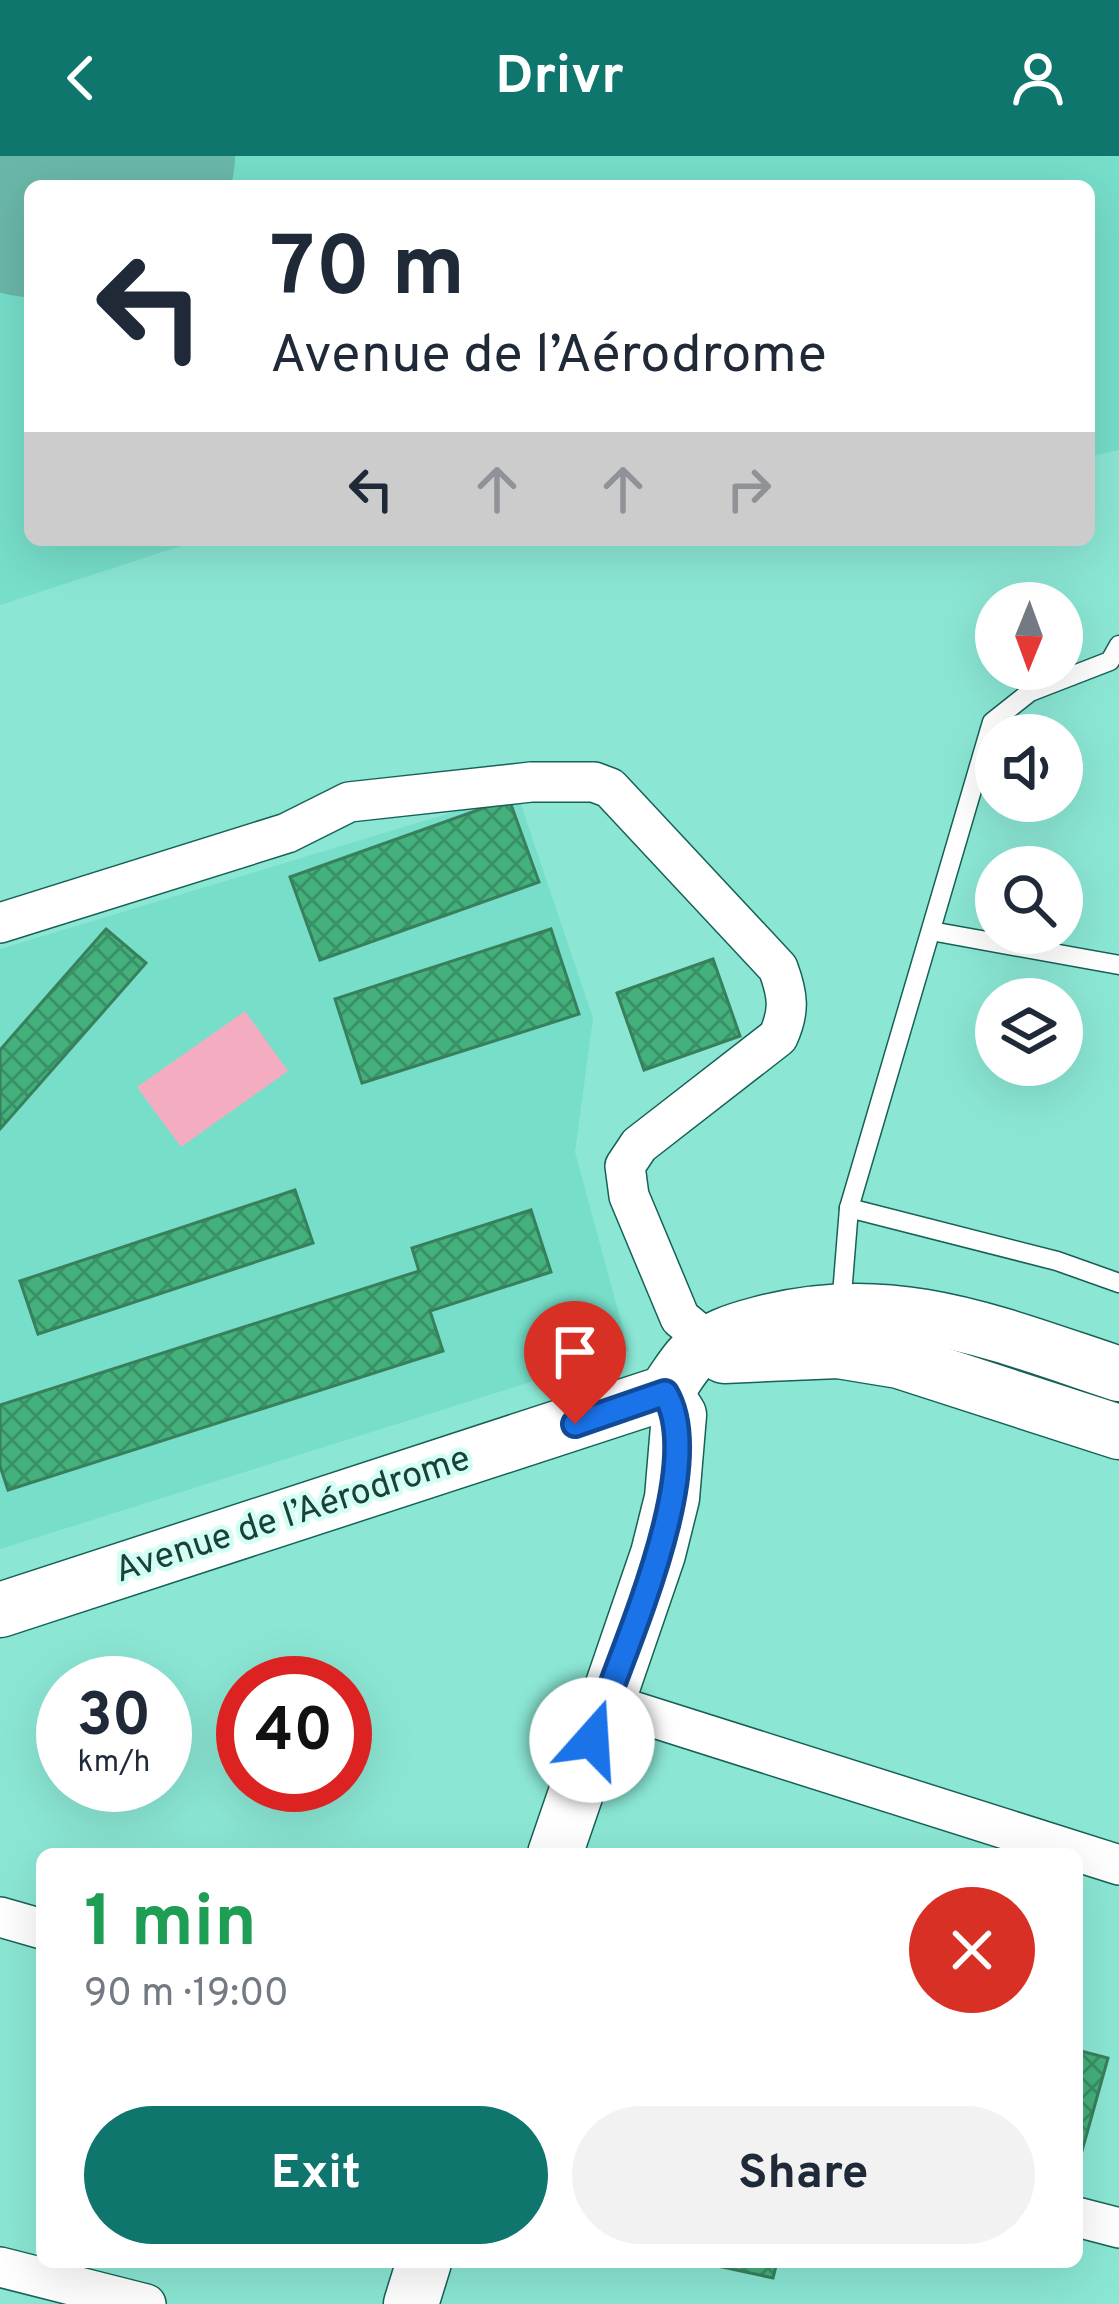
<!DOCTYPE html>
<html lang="en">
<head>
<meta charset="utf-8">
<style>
	:root { --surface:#fff; --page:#f2f2f3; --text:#1f2937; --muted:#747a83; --accent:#0f766e }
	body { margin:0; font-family:Overpass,sans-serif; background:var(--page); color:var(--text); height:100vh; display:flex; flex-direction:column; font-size:45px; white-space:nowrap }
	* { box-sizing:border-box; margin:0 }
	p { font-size:39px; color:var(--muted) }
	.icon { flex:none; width:66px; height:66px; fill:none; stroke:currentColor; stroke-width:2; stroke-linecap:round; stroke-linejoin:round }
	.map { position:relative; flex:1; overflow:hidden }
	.panel { position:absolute; left:36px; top:1692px; width:1047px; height:420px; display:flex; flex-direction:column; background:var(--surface); border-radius:18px; box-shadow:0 12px 48px #0002 }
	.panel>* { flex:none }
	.top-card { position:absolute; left:24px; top:24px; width:1071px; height:366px; border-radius:18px; box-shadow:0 12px 48px #0002; background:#fff; color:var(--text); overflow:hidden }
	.needle { width:78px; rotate:181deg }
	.controls { position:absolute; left:975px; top:426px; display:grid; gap:24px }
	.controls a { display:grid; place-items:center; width:108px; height:108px; border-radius:50%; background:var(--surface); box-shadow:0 12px 48px #0002; font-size:60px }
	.speed { position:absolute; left:36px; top:1500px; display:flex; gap:24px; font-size:60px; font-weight:700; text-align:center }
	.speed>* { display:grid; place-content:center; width:156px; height:156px; border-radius:50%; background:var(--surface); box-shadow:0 12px 48px #0002; line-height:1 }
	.speed small { font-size:30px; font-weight:400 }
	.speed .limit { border:18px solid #d22; background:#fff; color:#111 }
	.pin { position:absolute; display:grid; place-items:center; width:102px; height:102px; color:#fff; margin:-123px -51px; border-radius:50% 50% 50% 0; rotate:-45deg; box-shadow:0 0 12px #0007 }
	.pin .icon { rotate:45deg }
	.me { position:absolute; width:132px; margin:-66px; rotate:19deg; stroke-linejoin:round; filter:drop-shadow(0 0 9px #0008) }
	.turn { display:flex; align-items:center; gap:42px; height:252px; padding:0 48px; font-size:54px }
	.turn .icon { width:156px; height:156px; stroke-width:2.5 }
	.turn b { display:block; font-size:84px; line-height:102px }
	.lanes { display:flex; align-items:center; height:114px; padding:0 48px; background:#0003; justify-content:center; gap:60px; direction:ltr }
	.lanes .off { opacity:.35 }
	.round { display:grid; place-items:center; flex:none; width:126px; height:126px; border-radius:63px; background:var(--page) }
	.overview { display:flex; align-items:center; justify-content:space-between; height:204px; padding:0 48px }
	h1 { font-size:72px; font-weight:700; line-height:90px; color:#1e9e55 }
	.primary-button { display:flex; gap:24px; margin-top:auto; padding:24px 48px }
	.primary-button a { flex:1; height:138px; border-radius:72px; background:var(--accent); color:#fff; font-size:48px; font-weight:700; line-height:138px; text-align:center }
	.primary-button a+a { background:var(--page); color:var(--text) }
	header { display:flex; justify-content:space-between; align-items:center; height:156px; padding:0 48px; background:var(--accent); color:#fff; font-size:54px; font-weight:700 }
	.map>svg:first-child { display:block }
	.built { fill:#76dec9 }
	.pitch { fill:#f4acc1 }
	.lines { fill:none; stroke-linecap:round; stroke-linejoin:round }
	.taxiway { stroke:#6ab7a8; stroke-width:90 }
	.runway { stroke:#6ab7a8; stroke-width:222 }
	.building { fill:url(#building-cross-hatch); stroke:#38805c; stroke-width:3 }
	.lane-casing { stroke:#166256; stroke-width:21 }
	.street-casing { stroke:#166256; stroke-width:42 }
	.secondary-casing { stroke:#166256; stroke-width:57 }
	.lane { stroke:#fff; stroke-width:18 }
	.street { stroke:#fff; stroke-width:39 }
	.secondary { stroke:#fff; stroke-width:54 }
	.route-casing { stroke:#114b97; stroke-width:30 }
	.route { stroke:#1a73e8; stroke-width:21 }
	.labels { text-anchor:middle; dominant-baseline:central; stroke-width:9; stroke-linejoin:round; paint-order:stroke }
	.street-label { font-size:36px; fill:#194039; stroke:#d3fef4 }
</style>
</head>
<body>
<header><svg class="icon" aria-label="back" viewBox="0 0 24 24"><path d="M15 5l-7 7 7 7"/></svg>Drivr<svg class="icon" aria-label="person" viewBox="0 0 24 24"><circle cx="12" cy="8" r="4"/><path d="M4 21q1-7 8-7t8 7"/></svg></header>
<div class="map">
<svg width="1119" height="2148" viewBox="0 0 1119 2148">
	<defs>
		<pattern id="building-cross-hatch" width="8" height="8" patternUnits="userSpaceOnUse" patternTransform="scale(3)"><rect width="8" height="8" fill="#44b07c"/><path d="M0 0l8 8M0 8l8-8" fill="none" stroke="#389167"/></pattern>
	</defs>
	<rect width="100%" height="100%" fill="#8be7d4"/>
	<g class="built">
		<path d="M 0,0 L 1119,0 L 1119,294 L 1089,301 L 1089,30 L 30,30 L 30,384 L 199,384 L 0,449 Z"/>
		<path d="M 517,637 L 593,862 L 575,996 L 629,1195 L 0,1393 L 0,793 Z"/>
	</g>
	<path class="pitch" d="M 245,855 L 288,915 L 181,991 L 137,931 Z"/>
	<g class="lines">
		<path class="taxiway" d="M 6,0 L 17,35"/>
		<path class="runway" d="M 31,30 L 124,0"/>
	</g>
	<g class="building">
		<path d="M 509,643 L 539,726 L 320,804 L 290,721 Z"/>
		<path d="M 106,773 L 146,807 L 0,973 L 0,894 Z"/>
		<path d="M 551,773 L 579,858 L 362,927 L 335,843 Z"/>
		<path d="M 713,803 L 740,880 L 644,914 L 617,837 Z"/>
		<path d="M 295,1034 L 313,1087 L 38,1178 L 20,1125 Z"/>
		<path d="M 531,1054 L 551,1116 L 430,1155 L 443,1195 L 8,1334 L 0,1310 L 0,1249 L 419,1115 L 412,1092 Z"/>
		<path d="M 1077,1894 L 1108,1902 L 1082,1995 L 1077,1994 Z"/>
		<path d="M 719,2106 L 777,2106 L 773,2122 L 718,2110 Z"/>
	</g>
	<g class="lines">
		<g class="lane-casing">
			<g id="lane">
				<path d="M 931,775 L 1119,809"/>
				<path d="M 849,1052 L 1057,1105 L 1119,1127"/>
				<path d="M 841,1151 L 849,1052 L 992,566 L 1030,536 L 1110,505 L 1119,489"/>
			</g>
		</g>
		<g class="street-casing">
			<g id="street">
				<path d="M 0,767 L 287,677 L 349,646 L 531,626 L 594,626 L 610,632 L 778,812 C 788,839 790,855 778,881 L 639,989 L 625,1010 L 629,1040 L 680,1162 L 710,1187"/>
				<path d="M 604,1546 L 1119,1709"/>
				<path d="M 0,1761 L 42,1773"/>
				<path d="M 1077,2061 L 1119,2072"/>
				<path d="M 0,2111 L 146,2148"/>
			</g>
		</g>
		<g class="secondary-casing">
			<g id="secondary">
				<path d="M 724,1200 L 838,1195 L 899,1205 L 1119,1276"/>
				<path d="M 0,1454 L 665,1237 C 674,1225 682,1210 692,1200 C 710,1182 736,1174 759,1168 C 891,1132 995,1177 1119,1218"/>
				<path d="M 555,1698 L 658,1398 L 672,1342 L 679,1259 L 665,1237"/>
				<path d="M 411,2148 L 424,2106"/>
			</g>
		</g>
		<use href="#lane" class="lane"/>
		<use href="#street" class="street"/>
		<use href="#secondary" class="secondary"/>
	</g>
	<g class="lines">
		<g class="route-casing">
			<path id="route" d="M 575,1268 L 665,1237 C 710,1312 618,1503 592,1584"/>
		</g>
		<use href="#route" class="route"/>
	</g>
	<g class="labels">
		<g class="street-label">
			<text transform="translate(293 1360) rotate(-18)">Avenue de l’Aérodrome</text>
		</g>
	</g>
</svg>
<div class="controls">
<a><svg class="needle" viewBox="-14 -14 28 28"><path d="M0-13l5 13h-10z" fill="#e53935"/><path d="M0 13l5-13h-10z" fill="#747a83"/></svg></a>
<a><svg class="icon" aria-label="sound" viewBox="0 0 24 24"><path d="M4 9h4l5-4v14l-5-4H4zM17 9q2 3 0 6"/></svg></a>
<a><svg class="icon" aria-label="search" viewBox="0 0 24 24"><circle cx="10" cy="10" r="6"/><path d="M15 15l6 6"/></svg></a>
<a><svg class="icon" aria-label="layers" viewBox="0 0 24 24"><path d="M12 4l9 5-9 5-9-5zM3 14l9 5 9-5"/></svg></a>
</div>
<div class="speed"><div>30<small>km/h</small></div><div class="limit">40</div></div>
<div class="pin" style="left:575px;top:1268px;background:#d93025"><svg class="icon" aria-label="arrive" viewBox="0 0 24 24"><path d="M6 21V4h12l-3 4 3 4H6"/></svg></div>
<svg class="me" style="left:592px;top:1584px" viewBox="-20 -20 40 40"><circle r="19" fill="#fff"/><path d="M0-13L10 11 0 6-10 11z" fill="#1a73e8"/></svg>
<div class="top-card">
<div class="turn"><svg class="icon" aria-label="left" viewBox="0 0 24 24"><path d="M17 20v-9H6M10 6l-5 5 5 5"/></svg><div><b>70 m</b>Avenue de l’Aérodrome</div></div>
<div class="lanes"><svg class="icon" aria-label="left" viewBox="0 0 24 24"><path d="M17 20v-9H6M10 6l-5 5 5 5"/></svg><svg class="icon off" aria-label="ahead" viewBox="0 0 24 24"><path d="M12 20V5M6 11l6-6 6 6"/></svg><svg class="icon off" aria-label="ahead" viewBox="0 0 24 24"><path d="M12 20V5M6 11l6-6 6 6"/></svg><svg class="icon off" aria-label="right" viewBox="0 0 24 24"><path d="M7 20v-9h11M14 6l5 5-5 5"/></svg></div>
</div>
<section class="panel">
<div class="overview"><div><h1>1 min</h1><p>90 m · 19:00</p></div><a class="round" style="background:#d93025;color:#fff"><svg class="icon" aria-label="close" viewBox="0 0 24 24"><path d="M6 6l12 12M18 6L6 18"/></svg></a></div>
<div class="primary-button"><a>Exit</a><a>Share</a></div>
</section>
</div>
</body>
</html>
